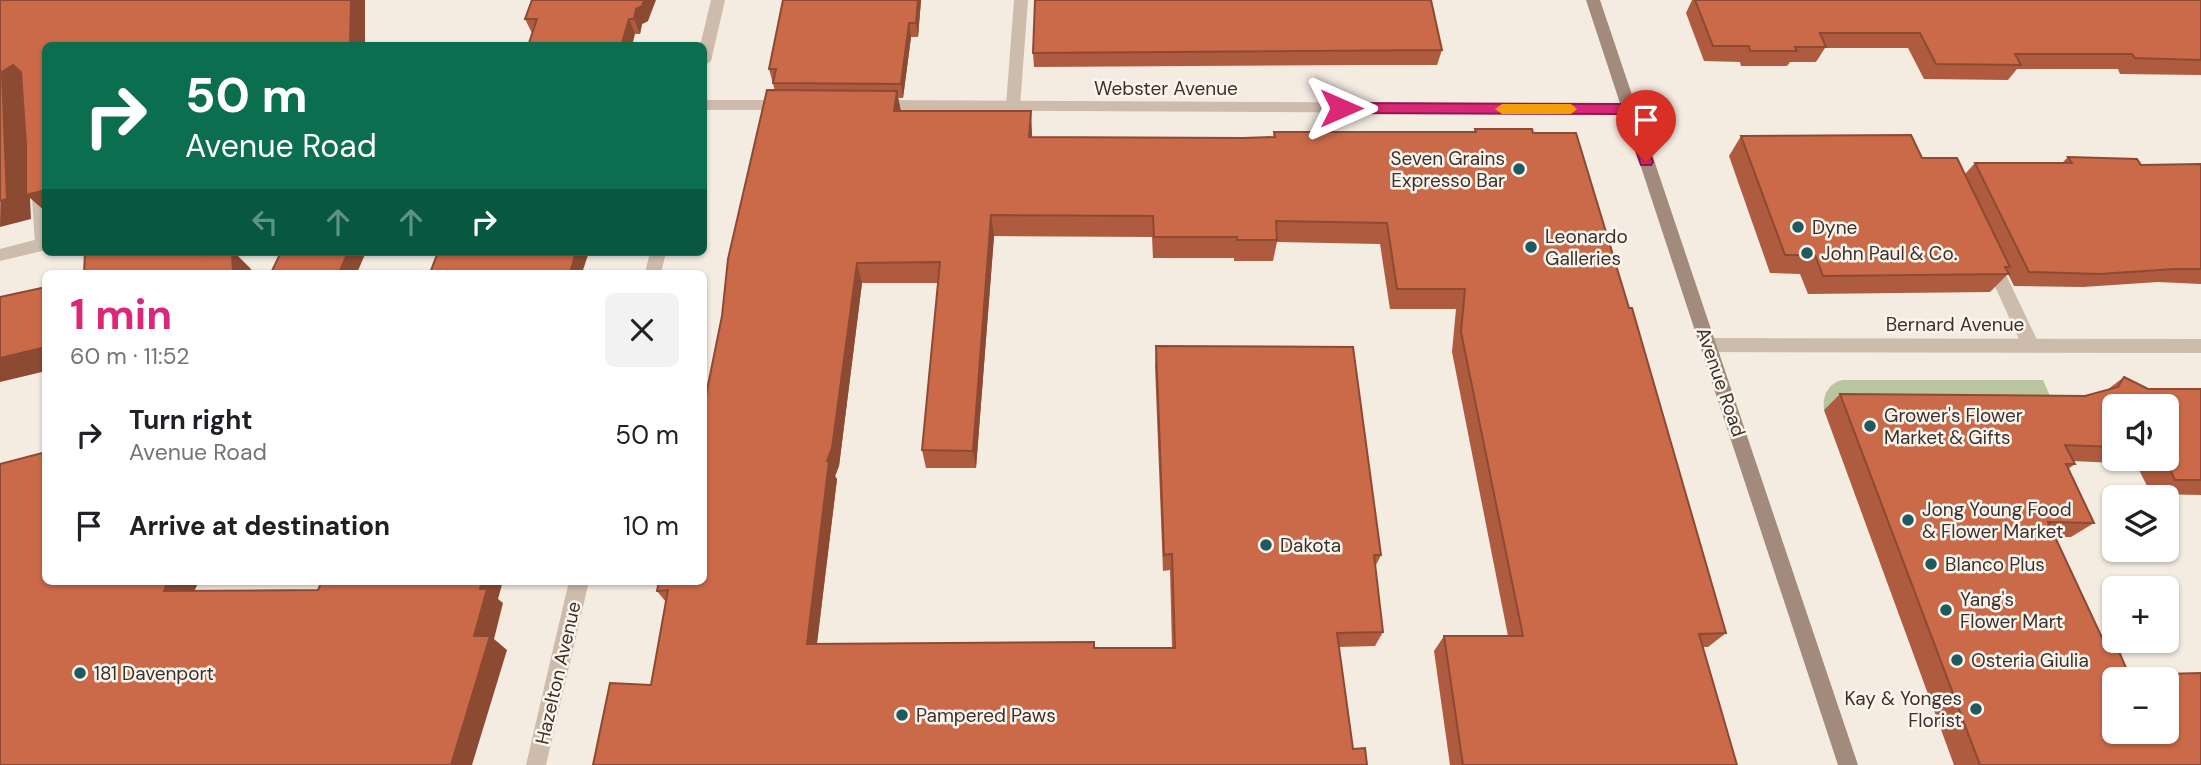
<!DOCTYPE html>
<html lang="en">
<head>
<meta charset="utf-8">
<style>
	:root { --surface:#fff; --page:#f2f2f2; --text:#202124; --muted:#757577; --accent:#db2777 }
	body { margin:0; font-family:"DM Sans",sans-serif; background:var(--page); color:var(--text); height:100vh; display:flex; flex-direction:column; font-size:26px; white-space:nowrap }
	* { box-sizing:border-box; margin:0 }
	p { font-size:23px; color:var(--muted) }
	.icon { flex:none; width:38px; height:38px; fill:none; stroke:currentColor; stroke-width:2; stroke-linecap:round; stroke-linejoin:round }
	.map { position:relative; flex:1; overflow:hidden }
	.details { position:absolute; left:42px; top:270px; width:665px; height:315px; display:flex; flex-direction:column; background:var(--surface); border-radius:10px; box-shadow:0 2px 5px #0004 }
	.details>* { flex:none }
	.guide { position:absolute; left:42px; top:42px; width:665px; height:214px; border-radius:10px; box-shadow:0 2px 5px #0004; background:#0b6e4f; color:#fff; overflow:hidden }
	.buttons { position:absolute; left:2102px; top:394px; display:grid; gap:14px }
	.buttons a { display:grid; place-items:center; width:77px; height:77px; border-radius:10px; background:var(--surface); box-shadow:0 2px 5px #0004; font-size:35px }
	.pin { position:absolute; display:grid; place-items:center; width:60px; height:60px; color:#fff; margin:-72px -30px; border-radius:50% 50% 50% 0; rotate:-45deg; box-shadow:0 0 7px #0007 }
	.pin .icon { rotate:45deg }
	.me { position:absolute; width:77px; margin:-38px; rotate:90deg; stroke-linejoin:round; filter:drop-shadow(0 0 5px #0008) }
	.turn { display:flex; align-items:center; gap:24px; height:147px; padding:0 28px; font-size:32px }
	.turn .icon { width:91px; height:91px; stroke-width:2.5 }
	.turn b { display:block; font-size:49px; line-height:60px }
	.lanes { display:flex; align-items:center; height:66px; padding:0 28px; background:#0003; justify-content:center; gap:35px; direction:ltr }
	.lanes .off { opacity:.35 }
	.round { display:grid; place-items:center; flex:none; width:74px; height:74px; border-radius:10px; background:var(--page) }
	.headline { display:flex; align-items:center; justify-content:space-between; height:119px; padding:0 28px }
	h1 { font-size:42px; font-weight:700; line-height:52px; color:var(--accent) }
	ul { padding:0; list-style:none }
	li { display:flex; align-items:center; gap:21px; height:91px; padding:0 28px }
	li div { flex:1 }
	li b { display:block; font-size:26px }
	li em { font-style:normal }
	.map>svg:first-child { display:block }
	.green { fill:#b8c59f }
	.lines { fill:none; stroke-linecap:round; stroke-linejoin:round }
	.service { fill:#cdbbab; fill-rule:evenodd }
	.minor { fill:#cdbbab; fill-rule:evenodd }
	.secondary { fill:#a28a7c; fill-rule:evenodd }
	.wall { fill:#ae5b3f; fill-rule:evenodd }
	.shaded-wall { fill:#8d4a33 }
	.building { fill:#ca6a49; stroke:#8d4a33; stroke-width:2; fill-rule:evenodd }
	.route { fill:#db2777; stroke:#8e194d; stroke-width:2 }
	.slow { fill:#f59e0b }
	.poi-dot { fill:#1e5a5f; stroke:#fbf5ee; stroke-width:2.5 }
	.labels { text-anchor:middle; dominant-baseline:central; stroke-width:5; stroke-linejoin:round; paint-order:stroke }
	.street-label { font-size:19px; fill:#3b302b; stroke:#fbf5ee }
	.poi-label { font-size:19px; fill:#3b302b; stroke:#fbf5ee; text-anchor:start }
</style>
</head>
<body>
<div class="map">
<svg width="2201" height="765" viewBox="0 0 2201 765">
	<rect width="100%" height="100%" fill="#f4ebe1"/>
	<path class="green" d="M 1843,380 L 2043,380 L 2057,412 L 1824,410 C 1822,396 1828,383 1843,380 Z"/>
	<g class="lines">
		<g class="service">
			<path d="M 1014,0 L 1028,0 L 1020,106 L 1013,111 L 1006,106 Z"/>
			<path d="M 39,178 L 46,182 L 46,250 L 43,250 L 35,244 L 31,184 Z"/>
			<path d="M 1991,253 L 1997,255 L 1999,260 L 2040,346 L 2037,351 L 2025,351 L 2022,346 L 1983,260 L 1985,255 Z"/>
		</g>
		<g class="minor">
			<path d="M 711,0 L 725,0 L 711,61 L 704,66 L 704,46 L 700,46 Z"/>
			<path d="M 704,100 L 787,100 L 794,105 L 787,110 L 704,110 Z"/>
			<path d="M 878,100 L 1628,104 L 1636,109 L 1628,114 L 878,110 L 871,105 Z"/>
			<path d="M 46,237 L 46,250 L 0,261 L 0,249 Z"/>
			<path d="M 650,252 L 666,252 L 661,273 L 645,273 Z"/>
			<path d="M 1709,338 L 2201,339 L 2201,353 L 1709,352 L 1703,350 L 1700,345 L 1703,340 Z"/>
			<path d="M 569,581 L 589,581 L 546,765 L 526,765 Z"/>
		</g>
		<path class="secondary" d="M 1586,0 L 1600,0 L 1858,765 L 1838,765 Z"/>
	</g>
	<g class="wall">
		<path d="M 532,0 L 648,21 L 642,24 L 640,34 L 532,33 L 525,19 Z"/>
		<path d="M 783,0 L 921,0 L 918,37 L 911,37 L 903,98 L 898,98 L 901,111 L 1032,133 L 1032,137 L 1243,138 L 1273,137 L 1274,132 L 1474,132 L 1475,129 L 1533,133 L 1726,633 L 1708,647 L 1703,647 L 1737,765 L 1450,765 L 1434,651 L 1444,636 L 1508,636 L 1452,352 L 1456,309 L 1390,309 L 1380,244 L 1277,242 L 1273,261 L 1234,261 L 1234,258 L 1153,258 L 1152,237 L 994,236 L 976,468 L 926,468 L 922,450 L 938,283 L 862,283 L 839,466 L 835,476 L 837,479 L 817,644 L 1172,648 L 1170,570 L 1163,571 L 1155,366 L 1156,346 L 1381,555 L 1375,567 L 1383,632 L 1375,646 L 1339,647 L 1353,749 L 1367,765 L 651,685 L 666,602 L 657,591 L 704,581 L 775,91 L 769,69 Z"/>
		<path d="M 1692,0 L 2201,0 L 2201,75 L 2120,74 L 2118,69 L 2017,69 L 2008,80 L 1924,79 L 1908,48 L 1825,48 L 1816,62 L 1790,62 L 1787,66 L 1741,66 L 1740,62 L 1704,61 L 1686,13 Z"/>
		<path d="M 1442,50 L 1437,65 L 1358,65 L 1034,67 L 1033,53 Z"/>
		<path d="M 1741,136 L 1922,158 L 1965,174 L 1975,163 L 2062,163 L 2068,157 L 2141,165 L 2201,164 L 2201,284 L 2158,282 L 2083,287 L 2014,286 L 2008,274 L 1990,292 L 1808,294 L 1800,274 L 1770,273 L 1729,156 Z"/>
		<path d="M 2124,377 L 2148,389 L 2201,389 L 2201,495 L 2151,494 L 2136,464 L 2073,461 L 2075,464 L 2068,469 L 2094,523 L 2071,537 L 2055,537 L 2104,642 L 2201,765 L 1954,765 L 1824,410 L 1840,394 L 2085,396 L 2107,390 ZM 2114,406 L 2166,406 L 2166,458 L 2114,458 Z"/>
	</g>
	<g class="shaded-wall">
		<path d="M 351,0 L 365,0 L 365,46 L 350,46 Z"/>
		<path d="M 644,0 L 656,0 L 648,21 L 642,24 L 640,34 L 634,19 L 636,9 Z"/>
		<path d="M 918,0 L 921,0 L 918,37 L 916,23 Z"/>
		<path d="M 629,19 L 635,34 L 632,46 L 621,46 Z"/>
		<path d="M 909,23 L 911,37 L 903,98 L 901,84 Z"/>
		<path d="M 13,65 L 35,86 L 46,190 L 46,212 L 30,198 L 31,219 L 0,227 L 2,72 Z"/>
		<path d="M 897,91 L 901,113 L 894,111 Z"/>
		<path d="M 1031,111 L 1032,133 L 1030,159 L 1029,137 Z"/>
		<path d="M 991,215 L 994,236 L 976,468 L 973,451 Z"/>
		<path d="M 232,252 L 234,252 L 251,269 L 251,273 L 233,273 Z"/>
		<path d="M 348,252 L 366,252 L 357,273 L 339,273 Z"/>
		<path d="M 576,252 L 589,252 L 582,273 L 570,273 Z"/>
		<path d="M 857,263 L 862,283 L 839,466 L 835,476 L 837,479 L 815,658 L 807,644 L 827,461 Z"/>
		<path d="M 46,347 L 46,371 L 0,382 L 0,358 Z"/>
		<path d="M 168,581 L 199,581 L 188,605 L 164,591 Z"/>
		<path d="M 482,581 L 503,581 L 498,599 L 503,603 L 494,639 L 507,650 L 472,765 L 451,765 L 480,589 Z"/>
	</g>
	<g class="building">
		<path d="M 0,0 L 351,0 L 350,46 L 46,46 L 46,190 L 26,195 L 26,144 L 21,72 L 13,65 L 2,72 L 7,199 L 0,201 Z"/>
		<path d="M 532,0 L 644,0 L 642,6 L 636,9 L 634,19 L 629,19 L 621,46 L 528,46 L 537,19 L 525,19 Z"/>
		<path d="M 783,0 L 918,0 L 916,23 L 909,23 L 901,84 L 773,83 L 776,69 L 769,69 Z"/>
		<path d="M 1035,0 L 1431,0 L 1442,50 L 1033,53 Z"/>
		<path d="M 1695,0 L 2201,0 L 2201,60 L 2135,58 L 2132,54 L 2015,54 L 2021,65 L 1936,64 L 1920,33 L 1820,33 L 1826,47 L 1795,47 L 1797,51 L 1750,51 L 1749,46 L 1713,46 Z"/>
		<path d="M 767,90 L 897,91 L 894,111 L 1031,111 L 1029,137 L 1243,138 L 1275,137 L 1274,132 L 1476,132 L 1475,129 L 1532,129 L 1533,133 L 1576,133 L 1629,308 L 1632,308 L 1726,633 L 1699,634 L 1737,765 L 1463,765 L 1444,636 L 1523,636 L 1461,332 L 1465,289 L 1397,289 L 1387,223 L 1276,221 L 1277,240 L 1237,240 L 1237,237 L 1154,237 L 1153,216 L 991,215 L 973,451 L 922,450 L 940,262 L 857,263 L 832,448 L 827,461 L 829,461 L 807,644 L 1094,642 L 1094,648 L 1175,648 L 1172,554 L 1164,555 L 1156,346 L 1353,347 L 1381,555 L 1374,555 L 1383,632 L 1337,633 L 1353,749 L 1365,748 L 1367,765 L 593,765 L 610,683 L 651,685 L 668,590 L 657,591 L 659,581 L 704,581 L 704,405 L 722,316 L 728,259 Z"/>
		<path d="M 1911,135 L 1922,158 L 1957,158 L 2010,267 L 2005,267 L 2009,274 L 1823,276 L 1815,255 L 1785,255 L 1741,136 Z"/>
		<path d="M 2068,157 L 2137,159 L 2141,165 L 2201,164 L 2201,269 L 2175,269 L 2099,274 L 2029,272 L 1975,163 L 2072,163 Z"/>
		<path d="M 85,252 L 205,252 L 205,255 L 219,252 L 232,252 L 233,273 L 84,273 Z"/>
		<path d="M 281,252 L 348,252 L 339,273 L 271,273 Z"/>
		<path d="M 438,252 L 576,252 L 570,273 L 430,273 Z"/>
		<path d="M 46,287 L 46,347 L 0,358 L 0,297 Z"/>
		<path d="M 2124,377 L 2148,389 L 2201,389 L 2201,480 L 2175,480 L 2164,458 L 2166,458 L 2166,406 L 2114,406 L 2114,447 L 2065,445 L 2075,464 L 2066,464 L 2094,523 L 2048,522 L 2104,642 L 2115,642 L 2129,675 L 2201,673 L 2201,765 L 1980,765 L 1840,394 L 2085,396 L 2118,387 ZM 2114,679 L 2166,679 L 2166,732 L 2114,732 Z"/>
		<path d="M 46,452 L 46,581 L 168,581 L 164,591 L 318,590 L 322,581 L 482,581 L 480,589 L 487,589 L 474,636 L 490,636 L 451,765 L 0,765 L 0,464 Z"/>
	</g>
	<path class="route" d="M 1341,103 L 1628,104 L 1635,109 L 1653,162 L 1651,165 L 1641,165 L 1623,114 L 1341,113 L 1334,108 Z"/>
	<path class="slow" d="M 1502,104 L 1571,104 L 1577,109 L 1571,114 L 1502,114 L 1495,109 Z"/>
	<g class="poi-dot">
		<circle cx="1519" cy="169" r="7"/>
		<circle cx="1798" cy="227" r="7"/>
		<circle cx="1531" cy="247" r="7"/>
		<circle cx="1807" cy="253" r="7"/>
		<circle cx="1870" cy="426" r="7"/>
		<circle cx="1908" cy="520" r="7"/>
		<circle cx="1266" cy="545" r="7"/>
		<circle cx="1931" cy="564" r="7"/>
		<circle cx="1946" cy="610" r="7"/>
		<circle cx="1957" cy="660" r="7"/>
		<circle cx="80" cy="673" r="7"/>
		<circle cx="1976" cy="709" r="7"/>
		<circle cx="902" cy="715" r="7"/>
	</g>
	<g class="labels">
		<g class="street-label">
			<text x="1166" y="88">Webster Avenue</text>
			<text x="1955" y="324">Bernard Avenue</text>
			<text transform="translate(1721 382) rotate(71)">Avenue Road</text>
			<text transform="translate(558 673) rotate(-77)">Hazelton Avenue</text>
		</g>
		<g class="poi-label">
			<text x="1505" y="158" text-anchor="end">Seven Grains<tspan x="1505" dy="22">Expresso Bar</tspan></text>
			<text x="1812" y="227">Dyne</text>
			<text x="1545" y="236">Leonardo<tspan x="1545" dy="22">Galleries</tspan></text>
			<text x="1821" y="253">John Paul &amp; Co.</text>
			<text x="1884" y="415">Grower's Flower<tspan x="1884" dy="22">Market &amp; Gifts</tspan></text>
			<text x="1922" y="509">Jong Young Food<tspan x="1922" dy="22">&amp; Flower Market</tspan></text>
			<text x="1280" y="545">Dakota</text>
			<text x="1945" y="564">Blanco Plus</text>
			<text x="1960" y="599">Yang's<tspan x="1960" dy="22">Flower Mart</tspan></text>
			<text x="1971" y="660">Osteria Giulia</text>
			<text x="94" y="673">181 Davenport</text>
			<text x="1962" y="698" text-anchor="end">Kay &amp; Yonges<tspan x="1962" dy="22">Florist</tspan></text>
			<text x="916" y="715">Pampered Paws</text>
		</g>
	</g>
</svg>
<div class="buttons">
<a><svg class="icon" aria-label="sound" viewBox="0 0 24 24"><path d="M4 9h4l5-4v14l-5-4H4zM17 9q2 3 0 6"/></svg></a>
<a><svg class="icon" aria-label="layers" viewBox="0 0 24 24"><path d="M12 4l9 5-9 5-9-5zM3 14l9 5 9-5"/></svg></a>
<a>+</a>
<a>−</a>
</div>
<div class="pin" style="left:1646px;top:162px;background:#d93025"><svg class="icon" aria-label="arrive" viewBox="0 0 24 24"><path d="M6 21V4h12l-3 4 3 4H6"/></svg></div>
<svg class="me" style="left:1341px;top:108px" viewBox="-20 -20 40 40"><path d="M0-17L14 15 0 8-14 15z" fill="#db2777" stroke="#fff" stroke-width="4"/></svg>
<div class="guide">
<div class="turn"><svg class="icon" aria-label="right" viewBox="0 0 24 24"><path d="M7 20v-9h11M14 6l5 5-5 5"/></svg><div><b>50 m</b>Avenue Road</div></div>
<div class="lanes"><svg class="icon off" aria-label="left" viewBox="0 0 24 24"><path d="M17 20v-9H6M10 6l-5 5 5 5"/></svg><svg class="icon off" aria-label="ahead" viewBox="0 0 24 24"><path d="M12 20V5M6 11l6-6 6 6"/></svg><svg class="icon off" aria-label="ahead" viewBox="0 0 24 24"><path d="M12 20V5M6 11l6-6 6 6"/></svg><svg class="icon" aria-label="right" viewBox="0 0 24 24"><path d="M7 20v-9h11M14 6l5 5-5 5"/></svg></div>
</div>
<section class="details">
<div class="headline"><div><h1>1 min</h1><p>60 m · 11:52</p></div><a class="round"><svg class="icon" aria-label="close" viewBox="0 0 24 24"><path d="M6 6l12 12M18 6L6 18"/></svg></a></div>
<ul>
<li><svg class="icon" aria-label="right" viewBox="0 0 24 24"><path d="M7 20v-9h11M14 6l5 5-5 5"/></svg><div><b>Turn right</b><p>Avenue Road</p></div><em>50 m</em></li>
<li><svg class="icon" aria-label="arrive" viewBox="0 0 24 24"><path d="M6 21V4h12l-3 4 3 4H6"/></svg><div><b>Arrive at destination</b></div><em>10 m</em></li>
</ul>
</section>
</div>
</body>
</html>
